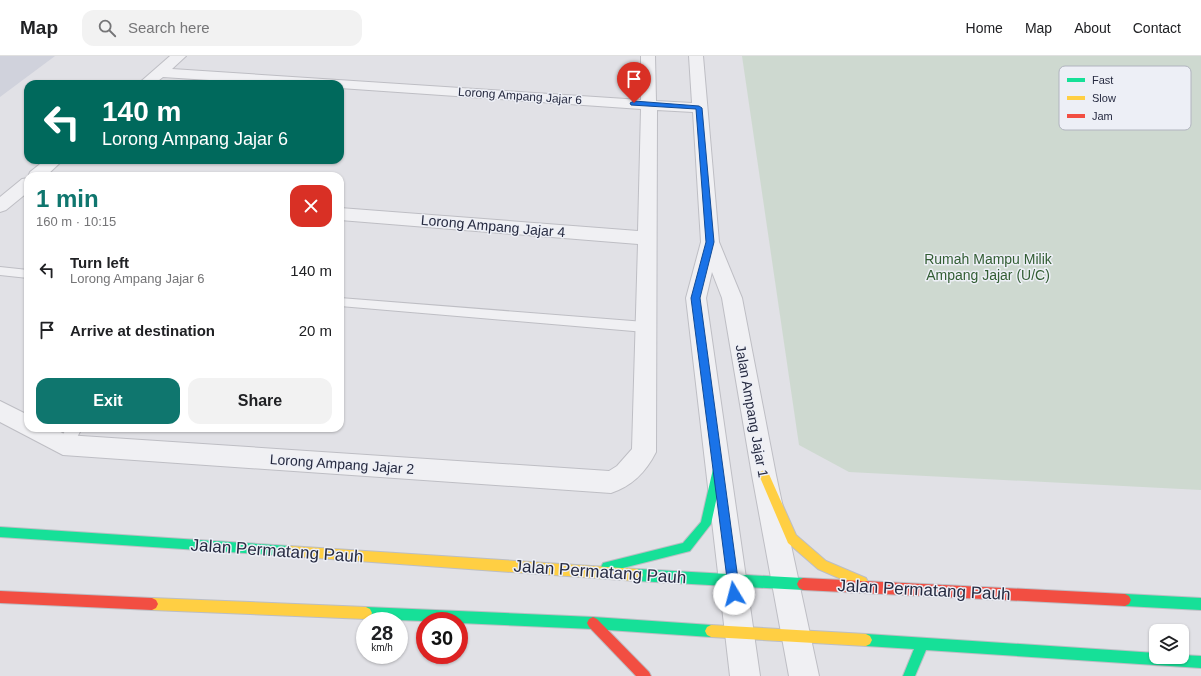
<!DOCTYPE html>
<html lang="en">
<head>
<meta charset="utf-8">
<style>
	:root { --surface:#fff; --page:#f2f2f2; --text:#202124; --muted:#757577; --line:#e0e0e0; --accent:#0f766e }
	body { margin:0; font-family:Helvetica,sans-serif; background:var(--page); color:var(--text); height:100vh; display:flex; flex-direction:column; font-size:15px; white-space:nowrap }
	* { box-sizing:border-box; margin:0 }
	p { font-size:13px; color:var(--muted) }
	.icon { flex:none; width:22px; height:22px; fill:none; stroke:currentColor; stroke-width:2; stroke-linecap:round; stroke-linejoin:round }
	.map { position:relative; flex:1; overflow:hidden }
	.panel { position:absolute; left:24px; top:116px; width:320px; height:260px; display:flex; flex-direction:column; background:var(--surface); border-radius:12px; box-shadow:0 1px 3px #0004 }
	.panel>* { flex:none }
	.hud { position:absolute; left:24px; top:24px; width:320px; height:84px; border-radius:12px; box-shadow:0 1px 3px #0004; background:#00695c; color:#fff; overflow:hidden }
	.fabs { position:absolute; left:1149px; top:568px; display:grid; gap:8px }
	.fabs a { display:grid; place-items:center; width:40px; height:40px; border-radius:8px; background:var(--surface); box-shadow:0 1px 3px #0004; font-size:20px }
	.speed { position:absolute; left:356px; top:556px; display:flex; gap:8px; font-size:20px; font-weight:700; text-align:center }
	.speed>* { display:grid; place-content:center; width:52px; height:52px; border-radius:50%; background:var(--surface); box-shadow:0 1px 3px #0004; line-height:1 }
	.speed small { font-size:10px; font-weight:400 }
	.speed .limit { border:6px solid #d22; background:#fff; color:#111 }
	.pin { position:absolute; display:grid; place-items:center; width:34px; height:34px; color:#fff; margin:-41px -17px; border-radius:50% 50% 50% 0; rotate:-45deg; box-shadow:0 0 4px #0007 }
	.pin .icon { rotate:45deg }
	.me { position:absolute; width:44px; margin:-22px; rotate:352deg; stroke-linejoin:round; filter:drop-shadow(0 0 3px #0008) }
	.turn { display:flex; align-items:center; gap:14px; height:84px; padding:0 12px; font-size:18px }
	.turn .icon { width:52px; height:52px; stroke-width:2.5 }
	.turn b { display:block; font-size:28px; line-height:34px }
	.round { display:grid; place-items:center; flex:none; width:42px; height:42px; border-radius:12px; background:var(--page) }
	.summary { display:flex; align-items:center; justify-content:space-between; height:68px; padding:0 12px }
	h1 { font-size:24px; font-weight:800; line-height:30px; color:var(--accent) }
	.primary-button { display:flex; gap:8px; margin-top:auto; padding:8px 12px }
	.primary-button a { flex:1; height:46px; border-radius:12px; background:var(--accent); color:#fff; font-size:16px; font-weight:800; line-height:46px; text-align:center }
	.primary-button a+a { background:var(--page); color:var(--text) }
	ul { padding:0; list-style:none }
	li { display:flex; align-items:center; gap:12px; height:60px; padding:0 12px }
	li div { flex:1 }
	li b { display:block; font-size:15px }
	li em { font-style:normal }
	header { display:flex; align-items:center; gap:24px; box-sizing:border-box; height:56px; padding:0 20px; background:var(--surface); border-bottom:1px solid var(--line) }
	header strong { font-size:19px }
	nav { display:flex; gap:22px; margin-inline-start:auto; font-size:14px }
	.search { width:280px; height:36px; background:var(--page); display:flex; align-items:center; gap:10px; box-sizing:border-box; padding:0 14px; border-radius:12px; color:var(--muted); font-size:15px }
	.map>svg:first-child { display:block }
	.built { fill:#d0d2dc }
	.green { fill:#ced9d0 }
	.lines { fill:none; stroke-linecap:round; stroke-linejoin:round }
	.lane-casing { stroke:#bebec4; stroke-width:2 }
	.street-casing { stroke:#bebec4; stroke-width:2 }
	.fast-casing { stroke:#bcbec4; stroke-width:2 }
	.slow-casing { stroke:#bcbec4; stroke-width:2 }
	.jam-casing { stroke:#bcbec4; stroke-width:2 }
	.lane { fill:#f0f0f3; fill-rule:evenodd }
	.street { fill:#f0f0f3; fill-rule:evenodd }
	.fast { fill:#16e098; fill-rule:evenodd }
	.slow { fill:#ffcf43; fill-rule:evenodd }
	.jam { fill:#f24e42; fill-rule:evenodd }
	.route { fill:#1a73e8; stroke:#114b97 }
	.labels { text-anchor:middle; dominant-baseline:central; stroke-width:3; stroke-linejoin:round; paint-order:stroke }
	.far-street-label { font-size:12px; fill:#262a40; stroke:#edeff6 }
	.street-label { font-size:14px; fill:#262a40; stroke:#edeff6 }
	.park-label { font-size:14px; fill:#325d33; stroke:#edeff6 }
	.near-street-label { font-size:17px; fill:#262a40; stroke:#edeff6 }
	.key { fill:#edeff6; stroke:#b1b4bf; stroke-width:1 }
	.key-label { font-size:11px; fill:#262a40 }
</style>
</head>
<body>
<header>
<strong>Map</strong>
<div class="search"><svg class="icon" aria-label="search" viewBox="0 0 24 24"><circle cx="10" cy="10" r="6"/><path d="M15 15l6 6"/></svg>Search here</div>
<nav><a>Home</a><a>Map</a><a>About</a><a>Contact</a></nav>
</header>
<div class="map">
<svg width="1201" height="620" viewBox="0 0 1201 620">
	<rect width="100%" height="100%" fill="#e1e1e6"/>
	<path class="built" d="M 0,0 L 55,0 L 0,41 Z"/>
	<path class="green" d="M 742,0 L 1201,0 L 1201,434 L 849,416 L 799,389 Z"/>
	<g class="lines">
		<g class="lane-casing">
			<g id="lane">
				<path d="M 0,211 L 28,214 L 28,222 L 0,219 Z"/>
				<path d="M 340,242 L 645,266 L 649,268 L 651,271 L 649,274 L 645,276 L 340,250 Z"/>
				<path d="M 67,372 L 82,372 C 77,381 70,398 58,393 L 56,389 Z"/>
			</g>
		</g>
		<g class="street-casing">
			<g id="street">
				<path d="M 170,0 L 186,0 L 172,13 L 641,44 L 641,0 L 655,0 L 656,45 L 692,47 L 689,0 L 703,0 L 719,186 L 742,242 L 776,419 L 819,620 L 789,620 L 752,419 L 722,242 L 712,216 L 706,242 L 760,620 L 730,620 L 686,242 L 701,186 L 693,56 L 657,54 L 656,396 C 646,416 632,430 611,437 L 63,399 L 0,366 L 0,345 L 28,359 L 28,372 L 53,372 L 66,379 L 609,415 L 617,410 L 632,393 L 638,188 L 340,164 L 340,152 L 638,175 L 641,53 L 340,32 L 340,28 L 272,28 L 163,21 L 154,28 L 138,28 Z"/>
				<path d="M 45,104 L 63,104 L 46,120 L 28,121 L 30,116 Z"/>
				<path d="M 28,122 L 28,136 L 6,154 L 0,156 L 0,141 L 22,123 Z"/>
			</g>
		</g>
		<g class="fast-casing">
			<g id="fast">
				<path d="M 718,409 L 722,410 L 723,413 L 711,468 L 690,495 L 607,516 L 603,515 L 601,511 L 603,507 L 683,487 L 701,466 L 713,413 L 714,410 Z"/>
				<path d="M 0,471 L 289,490 L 293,491 L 294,495 L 293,499 L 289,500 L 0,481 Z"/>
				<path d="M 637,513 L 803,522 L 807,524 L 809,528 L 807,532 L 803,534 L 637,525 L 633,523 L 631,519 L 633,515 Z"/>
				<path d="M 1125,538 L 1201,542 L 1201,554 L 1125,550 L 1121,548 L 1119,544 L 1121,540 Z"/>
				<path d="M 366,551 L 593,561 L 711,569 L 715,571 L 717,575 L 715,579 L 711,581 L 593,573 L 459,567 L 459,565 L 425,565 L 366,563 L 362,561 L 360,557 L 362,553 Z"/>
				<path d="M 866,578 L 1156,597 L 1156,601 L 1182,601 L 1182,599 L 1201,600 L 1201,612 L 926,594 L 915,620 L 903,620 L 914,593 L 866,590 L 862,588 L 860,584 L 862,580 Z"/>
			</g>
		</g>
		<g class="slow-casing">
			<g id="slow">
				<path d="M 764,414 L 768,416 L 796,479 L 826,505 L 866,522 L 868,526 L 866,530 L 862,532 L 818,513 L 788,487 L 759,419 L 760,416 Z"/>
				<path d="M 289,490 L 637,513 L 641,515 L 643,519 L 641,523 L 637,525 L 289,500 L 285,499 L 284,495 L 285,491 Z"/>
				<path d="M 152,542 L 366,551 L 370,553 L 372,557 L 370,561 L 366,563 L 152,554 L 148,552 L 146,548 L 148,544 Z"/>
				<path d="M 711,569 L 866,578 L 870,580 L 872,584 L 870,588 L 866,590 L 711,581 L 707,579 L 705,575 L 707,571 Z"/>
			</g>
		</g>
		<g class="jam-casing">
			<g id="jam">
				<path d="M 803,522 L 1125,538 L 1129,540 L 1131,544 L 1129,548 L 1125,550 L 803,534 L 799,532 L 797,528 L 799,524 Z"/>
				<path d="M 0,535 L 152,542 L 156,544 L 158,548 L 156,552 L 152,554 L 0,547 Z"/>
				<path d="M 593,561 L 597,563 L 649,616 L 651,620 L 636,620 L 589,571 L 587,567 L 589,563 Z"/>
			</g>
		</g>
		<use href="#lane" class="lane"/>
		<use href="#street" class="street"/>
		<use href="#fast" class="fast"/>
		<use href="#slow" class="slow"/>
		<use href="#jam" class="jam"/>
	</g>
	<path class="route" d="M 634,45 L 699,50 L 702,52 L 714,186 L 700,242 L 740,538 L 738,542 L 734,544 L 730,542 L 729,538 L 691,242 L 706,186 L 696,53 L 631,49 L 630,47 Z"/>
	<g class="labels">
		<g class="far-street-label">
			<text transform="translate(520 40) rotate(4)">Lorong Ampang Jajar 6</text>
		</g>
		<g class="street-label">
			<text transform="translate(493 170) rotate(5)">Lorong Ampang Jajar 4</text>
			<text transform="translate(752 355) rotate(80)">Jalan Ampang Jajar 1</text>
			<text transform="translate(342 408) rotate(4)">Lorong Ampang Jajar 2</text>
		</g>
		<g class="park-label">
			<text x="988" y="203">Rumah Mampu Milik<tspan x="988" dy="16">Ampang Jajar (U/C)</tspan></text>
		</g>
		<g class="near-street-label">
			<text transform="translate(277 495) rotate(4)">Jalan Permatang Pauh</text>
			<text transform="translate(600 516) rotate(4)">Jalan Permatang Pauh</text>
			<text transform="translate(924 534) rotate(3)">Jalan Permatang Pauh</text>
		</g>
	</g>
	<rect x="1059" y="10" width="132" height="64" rx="6" class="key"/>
	<rect x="1067" y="22" width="18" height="4" fill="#16e098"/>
	<rect x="1067" y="40" width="18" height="4" fill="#ffcf43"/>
	<rect x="1067" y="58" width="18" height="4" fill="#f24e42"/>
	<g class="key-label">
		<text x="1092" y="28">Fast</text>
		<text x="1092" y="46">Slow</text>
		<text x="1092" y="64">Jam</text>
	</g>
</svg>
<div class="fabs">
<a><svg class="icon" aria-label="layers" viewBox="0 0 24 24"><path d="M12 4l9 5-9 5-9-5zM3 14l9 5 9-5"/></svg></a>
</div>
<div class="speed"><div>28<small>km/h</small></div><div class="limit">30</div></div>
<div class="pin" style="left:634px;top:47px;background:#d93025"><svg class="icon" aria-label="arrive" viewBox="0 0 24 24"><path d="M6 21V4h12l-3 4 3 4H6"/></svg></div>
<svg class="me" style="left:734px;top:538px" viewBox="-20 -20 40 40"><circle r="19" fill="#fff"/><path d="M0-13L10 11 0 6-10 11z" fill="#1a73e8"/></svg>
<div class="hud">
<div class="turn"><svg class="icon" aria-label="left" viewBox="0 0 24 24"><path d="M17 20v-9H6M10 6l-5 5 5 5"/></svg><div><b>140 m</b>Lorong Ampang Jajar 6</div></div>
</div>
<section class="panel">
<div class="summary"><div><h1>1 min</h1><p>160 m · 10:15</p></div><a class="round" style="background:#d93025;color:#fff"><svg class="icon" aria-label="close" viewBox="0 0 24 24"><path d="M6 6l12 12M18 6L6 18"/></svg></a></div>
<ul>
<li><svg class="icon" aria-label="left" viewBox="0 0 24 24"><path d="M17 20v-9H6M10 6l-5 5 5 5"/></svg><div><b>Turn left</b><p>Lorong Ampang Jajar 6</p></div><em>140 m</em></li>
<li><svg class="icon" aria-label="arrive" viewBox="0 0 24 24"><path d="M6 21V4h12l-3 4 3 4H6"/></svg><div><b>Arrive at destination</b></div><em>20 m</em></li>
</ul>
<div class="primary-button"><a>Exit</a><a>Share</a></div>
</section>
</div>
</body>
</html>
